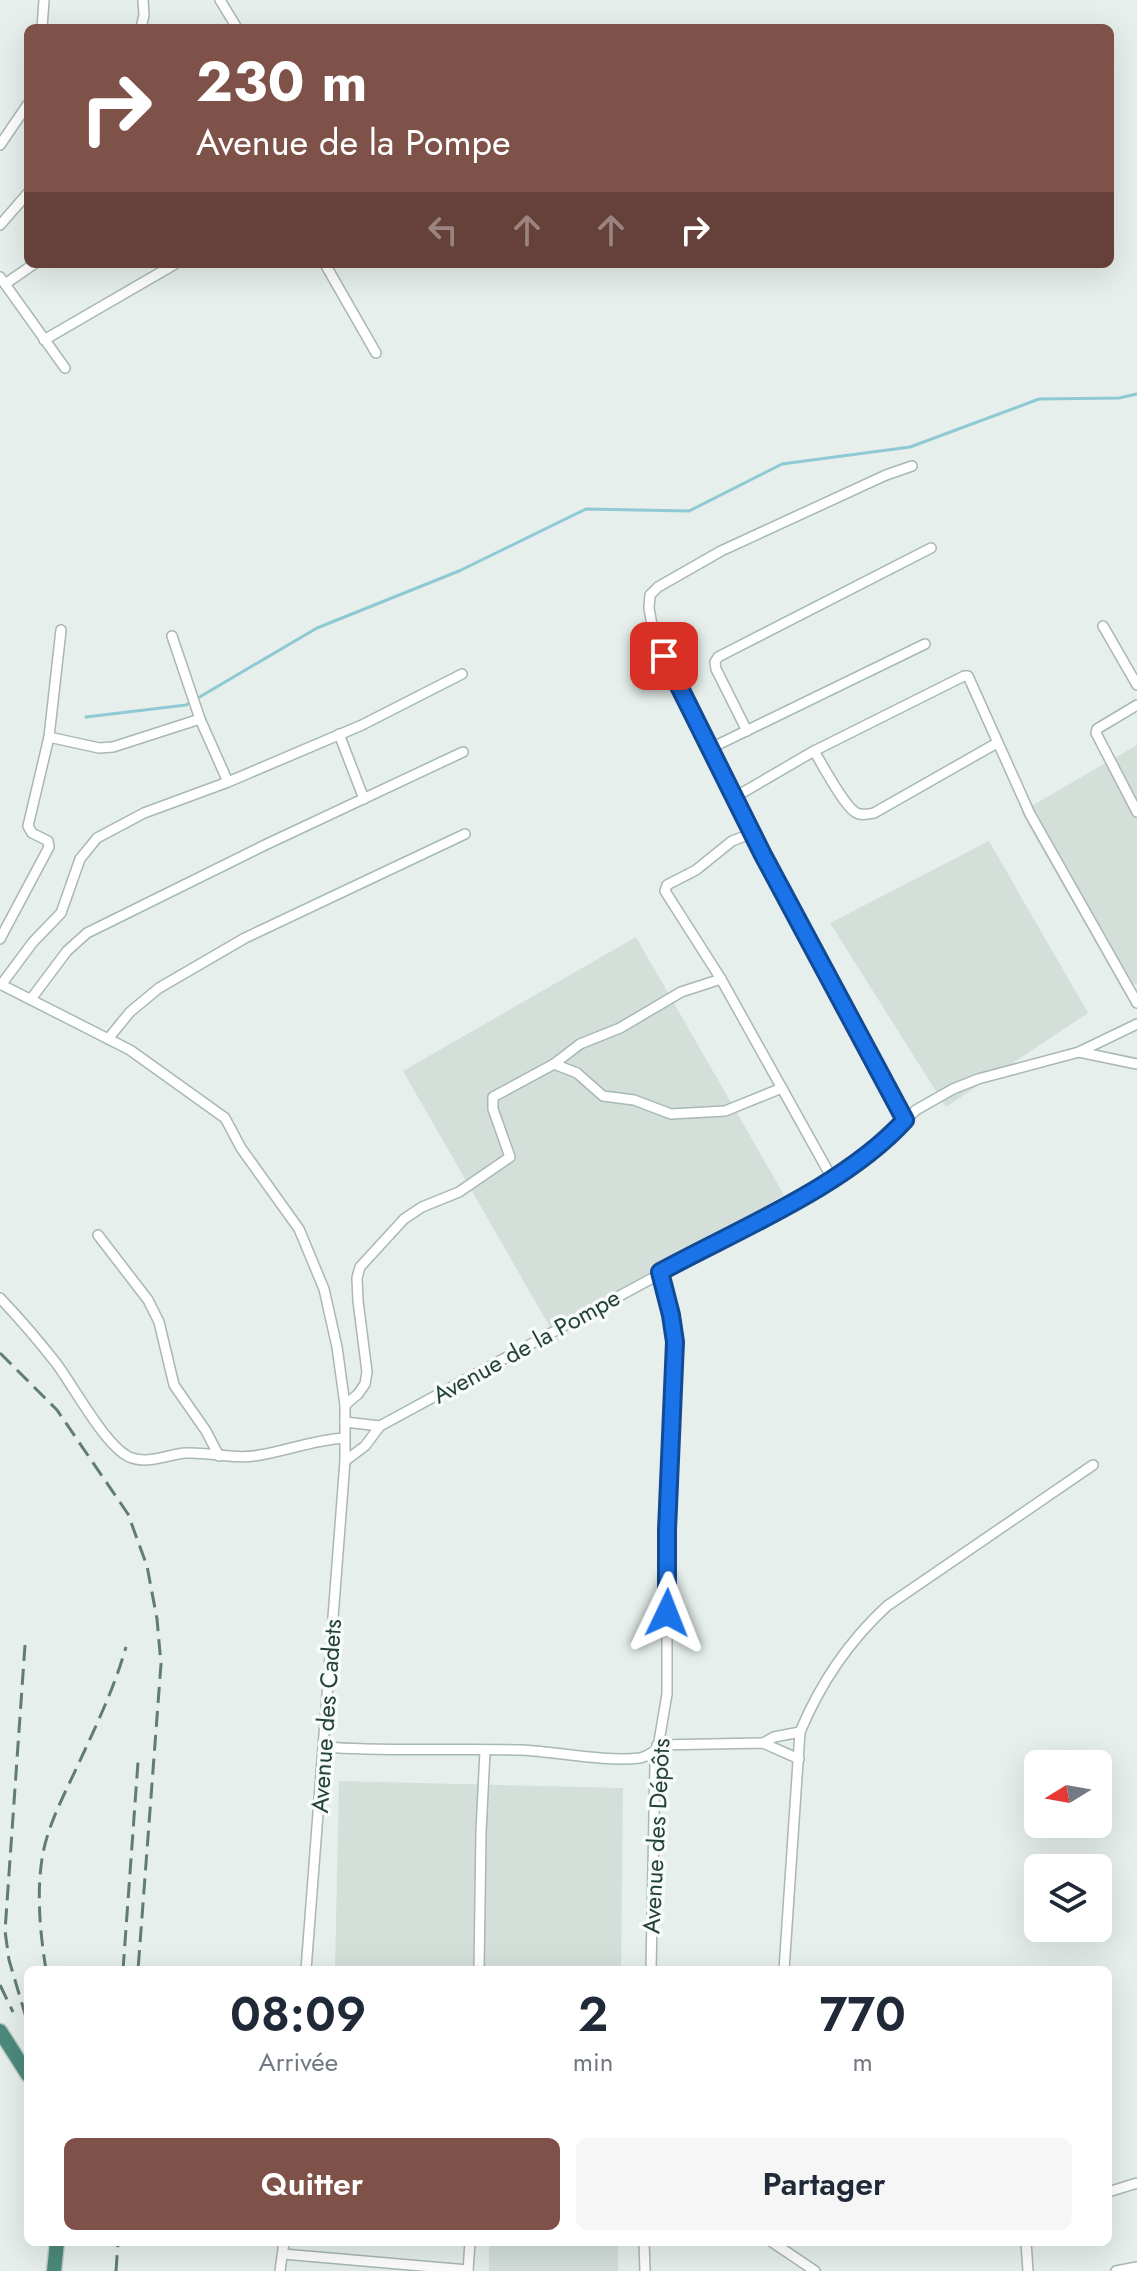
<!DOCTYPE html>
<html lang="fr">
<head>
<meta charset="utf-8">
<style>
	:root { --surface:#fff; --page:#f6f6f7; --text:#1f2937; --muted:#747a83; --accent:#7f5249 }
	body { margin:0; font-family:Jost,sans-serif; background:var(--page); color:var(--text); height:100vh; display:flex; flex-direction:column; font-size:30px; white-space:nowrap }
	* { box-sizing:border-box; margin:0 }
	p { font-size:26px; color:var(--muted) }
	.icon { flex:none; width:44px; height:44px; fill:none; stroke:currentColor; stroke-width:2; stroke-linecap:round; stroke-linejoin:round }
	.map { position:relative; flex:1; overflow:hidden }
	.panel { position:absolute; left:24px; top:1966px; width:1088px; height:280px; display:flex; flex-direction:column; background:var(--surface); border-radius:12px; box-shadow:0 8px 32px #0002 }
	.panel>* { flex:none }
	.hud { position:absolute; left:24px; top:24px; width:1090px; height:244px; border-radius:12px; box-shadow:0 8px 32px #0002; background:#7f5249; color:#fff; overflow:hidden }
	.needle { width:52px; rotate:259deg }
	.tools { position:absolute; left:1024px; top:1750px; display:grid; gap:16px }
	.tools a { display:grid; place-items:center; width:88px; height:88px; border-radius:12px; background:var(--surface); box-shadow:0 8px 32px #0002; font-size:40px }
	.pin { position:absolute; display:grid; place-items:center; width:68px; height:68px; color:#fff; margin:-34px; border-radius:16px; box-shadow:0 4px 12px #0006 }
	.me { position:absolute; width:88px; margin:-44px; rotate:2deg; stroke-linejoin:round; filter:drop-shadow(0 0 6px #0008) }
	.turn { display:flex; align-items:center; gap:28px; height:168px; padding:0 40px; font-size:36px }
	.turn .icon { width:104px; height:104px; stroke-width:2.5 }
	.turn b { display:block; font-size:56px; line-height:68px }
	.lanes { display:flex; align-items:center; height:76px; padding:0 40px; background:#0003; justify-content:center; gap:40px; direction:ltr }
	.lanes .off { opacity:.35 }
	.eta { display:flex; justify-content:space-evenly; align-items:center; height:136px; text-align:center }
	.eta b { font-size:48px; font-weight:600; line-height:56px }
	.cta { display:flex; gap:16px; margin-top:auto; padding:16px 40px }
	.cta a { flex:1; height:92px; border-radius:12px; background:var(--accent); color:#fff; font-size:32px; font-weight:600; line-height:92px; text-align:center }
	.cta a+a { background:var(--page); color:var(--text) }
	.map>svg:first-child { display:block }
	.built { fill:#d4dfda }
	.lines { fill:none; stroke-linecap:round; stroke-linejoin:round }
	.stream { stroke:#8ec9d4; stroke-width:3 }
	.minor-casing { stroke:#a8b8b2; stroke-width:12 }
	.trunk-casing { stroke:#c2cac8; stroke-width:17 }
	.minor { stroke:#fff; stroke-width:9 }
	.trunk { stroke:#4c8a7c; stroke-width:14 }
	.rail { stroke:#5f7d75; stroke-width:3; stroke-dasharray:16 8; stroke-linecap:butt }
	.route-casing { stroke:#114b97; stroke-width:20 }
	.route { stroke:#1a73e8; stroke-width:14 }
	.labels { text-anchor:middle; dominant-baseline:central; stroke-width:7; stroke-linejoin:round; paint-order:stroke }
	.street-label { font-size:24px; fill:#24423a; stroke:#f7fbf9 }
</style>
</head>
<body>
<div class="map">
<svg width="1137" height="2271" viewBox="0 0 1137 2271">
	<rect width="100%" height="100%" fill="#e6efeb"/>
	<g class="built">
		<path d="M 1137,745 L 1137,983 L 1123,991 L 1021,812 Z"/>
		<path d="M 989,841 L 1088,1013 L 946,1107 L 830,923 Z"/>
		<path d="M 636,937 L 784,1195 L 551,1329 L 403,1071 Z"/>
		<path d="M 339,1781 L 623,1788 L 621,1970 L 335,1970 Z"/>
		<rect x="489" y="2242" width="129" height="29"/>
	</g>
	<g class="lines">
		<path class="stream" d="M 86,717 L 186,705 L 317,628 L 459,571 L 586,509 L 689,511 L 782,464 L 910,447 L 1039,399 L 1119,398 L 1137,394"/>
		<g class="minor-casing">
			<g id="minor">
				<path d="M 220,0 L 237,28"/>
				<path d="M 42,28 L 44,0"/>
				<path d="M 141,28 L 144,15 L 143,0"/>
				<path d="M 0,145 L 28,104"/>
				<path d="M 0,225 L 28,193"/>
				<path d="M 325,264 L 376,353"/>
				<path d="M 0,277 L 65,368"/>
				<path d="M 5,284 L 34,264"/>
				<path d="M 44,340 L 175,264"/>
				<path d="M 1103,626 L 1137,685"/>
				<path d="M 172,636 L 200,719 L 228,782"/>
				<path d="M 1137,705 L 1097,729 L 1096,733 L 1137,812"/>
				<path d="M 747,731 L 716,669 L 715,662 L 718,657 L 931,548"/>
				<path d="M 339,734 L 364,799"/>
				<path d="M 49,737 L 99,748 L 113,747 L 200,719"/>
				<path d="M 709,749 L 925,644"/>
				<path d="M 814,751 C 822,764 843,804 855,812 C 860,816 868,814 874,813 L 997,743"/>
				<path d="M 735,797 L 814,751 L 964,676 L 968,676 L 1030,814 L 1137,1003"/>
				<path d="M 753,833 L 732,841 L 696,870 L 667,885 L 665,891 L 721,979 L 833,1180"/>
				<path d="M 0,939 L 49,847 L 48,841 L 32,833 L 28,826 L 49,737 L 61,630"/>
				<path d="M 0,984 L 130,1050 L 225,1118 L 241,1148 L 299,1229 L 324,1289 L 337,1347 L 345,1405 L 345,1461 L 306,1970"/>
				<path d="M 1,985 L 33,942 L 61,913 L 80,859 L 97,838 L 144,813 L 228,782 L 362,725 L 462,674"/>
				<path d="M 31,999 L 67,951 L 87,933 L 265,845 L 463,752"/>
				<path d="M 108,1039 L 130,1012 L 159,988 L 245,938 L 465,834"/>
				<path d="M 1079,1052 L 1137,1064"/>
				<path d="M 554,1064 L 577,1073 L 603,1096 L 634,1100 L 671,1114 L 725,1111 L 782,1088"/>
				<path d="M 905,1120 L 776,879 L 675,680 L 653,631 L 649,608 L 650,595 L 658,587 L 721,551 L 886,475 L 912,466"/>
				<path d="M 98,1235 L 148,1300 L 159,1322 L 174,1385 L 206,1431 L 219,1456"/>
				<path d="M 0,1298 C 20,1319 38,1340 56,1363 C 73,1385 107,1450 132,1458 C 149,1464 169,1454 186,1453 C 211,1452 235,1460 260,1455 C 288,1450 315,1440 344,1438"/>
				<path d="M 345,1405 L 358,1394 L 365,1384 L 367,1372 L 358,1301 L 357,1278 L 360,1267 L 404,1219 L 422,1207 L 459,1192 L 510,1157 L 493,1109 L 493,1097 L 554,1064 L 580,1044 L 620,1028 L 681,992 L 721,979"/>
				<path d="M 345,1422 L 380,1426"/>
				<path d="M 345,1461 L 365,1446 L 380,1426 L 833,1180 L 878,1148 L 916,1110 L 953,1089 L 978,1079 L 1079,1052 L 1137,1024"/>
				<path d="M 763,1743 L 774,1737 L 800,1732"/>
				<path d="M 657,1745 L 763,1743 L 799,1759"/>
				<path d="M 324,1747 C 391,1752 456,1748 522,1750 C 558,1752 605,1762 640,1758 C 646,1757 651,1753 656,1750"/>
				<path d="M 479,1970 L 481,1832 L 485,1751"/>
				<path d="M 651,1970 L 655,1765 L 667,1694 L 667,1530 L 675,1368 L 673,1323 L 660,1272"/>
				<path d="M 784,1970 L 800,1732 C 820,1684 849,1641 887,1606 L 1093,1465"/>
				<path d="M 1108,2192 L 1137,2183"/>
				<path d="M 644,2242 L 645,2271"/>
				<path d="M 772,2242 L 815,2271"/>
				<path d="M 1026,2242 L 1028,2271"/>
				<path d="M 283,2254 L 468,2270"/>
				<path d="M 280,2271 L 284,2242"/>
				<path d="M 468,2271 L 470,2242"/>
				<path d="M 1116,2271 L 1137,2267"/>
			</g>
		</g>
		<g class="trunk-casing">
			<g id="trunk">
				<path d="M 0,2031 L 28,2075"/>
				<path d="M 54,2271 L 57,2242"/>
			</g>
		</g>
		<use href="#minor" class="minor"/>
		<use href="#trunk" class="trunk"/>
		<g class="rail">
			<path d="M 0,1353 L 57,1410 L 128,1514 L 147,1566 L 157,1619 L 161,1664 L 138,1970"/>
			<path d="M 25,1645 L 5,1931 L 9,1960 L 28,2024"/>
			<path d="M 46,1970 C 40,1932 36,1891 43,1853 C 49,1823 64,1795 77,1767 C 95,1728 114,1689 126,1647"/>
			<path d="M 123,1970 L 138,1762"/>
			<path d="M 0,1985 L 13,2012"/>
			<path d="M 116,2271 L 118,2242"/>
		</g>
	</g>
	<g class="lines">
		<g class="route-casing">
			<path id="route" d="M 664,656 L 763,855 L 905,1120 C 845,1186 739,1229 660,1272 L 671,1315 L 675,1342 L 667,1530 L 667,1613"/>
		</g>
		<use href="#route" class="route"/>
	</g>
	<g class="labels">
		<g class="street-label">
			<text transform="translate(526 1346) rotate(-29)">Avenue de la Pompe</text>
			<text transform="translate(326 1716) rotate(-86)">Avenue des Cadets</text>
			<text transform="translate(656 1836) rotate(-87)">Avenue des Dépôts</text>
		</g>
	</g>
</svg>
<div class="tools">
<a><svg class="needle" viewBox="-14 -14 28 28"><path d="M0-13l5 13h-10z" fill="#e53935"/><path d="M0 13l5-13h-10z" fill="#747a83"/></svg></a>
<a><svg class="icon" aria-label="layers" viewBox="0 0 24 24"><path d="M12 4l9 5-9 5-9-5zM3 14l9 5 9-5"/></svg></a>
</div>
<div class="pin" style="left:664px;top:656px;background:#d93025"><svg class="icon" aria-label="arrive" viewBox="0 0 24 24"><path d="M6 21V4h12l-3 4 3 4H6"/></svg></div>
<svg class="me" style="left:667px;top:1613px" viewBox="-20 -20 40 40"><path d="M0-17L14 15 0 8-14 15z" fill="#1a73e8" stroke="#fff" stroke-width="4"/></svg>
<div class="hud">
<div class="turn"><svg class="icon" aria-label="right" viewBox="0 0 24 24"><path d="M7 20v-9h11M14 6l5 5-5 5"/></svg><div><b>230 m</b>Avenue de la Pompe</div></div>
<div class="lanes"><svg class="icon off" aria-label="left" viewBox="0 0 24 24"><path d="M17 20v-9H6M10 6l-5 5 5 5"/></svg><svg class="icon off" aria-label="ahead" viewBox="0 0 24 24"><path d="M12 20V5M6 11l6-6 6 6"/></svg><svg class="icon off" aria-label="ahead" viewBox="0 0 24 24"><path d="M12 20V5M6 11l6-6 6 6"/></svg><svg class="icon" aria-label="right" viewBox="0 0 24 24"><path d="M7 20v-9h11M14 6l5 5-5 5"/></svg></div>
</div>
<section class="panel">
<div class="eta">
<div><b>08:09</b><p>Arrivée</p></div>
<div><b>2</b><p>min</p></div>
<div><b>770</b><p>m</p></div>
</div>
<div class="cta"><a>Quitter</a><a>Partager</a></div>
</section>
</div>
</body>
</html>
